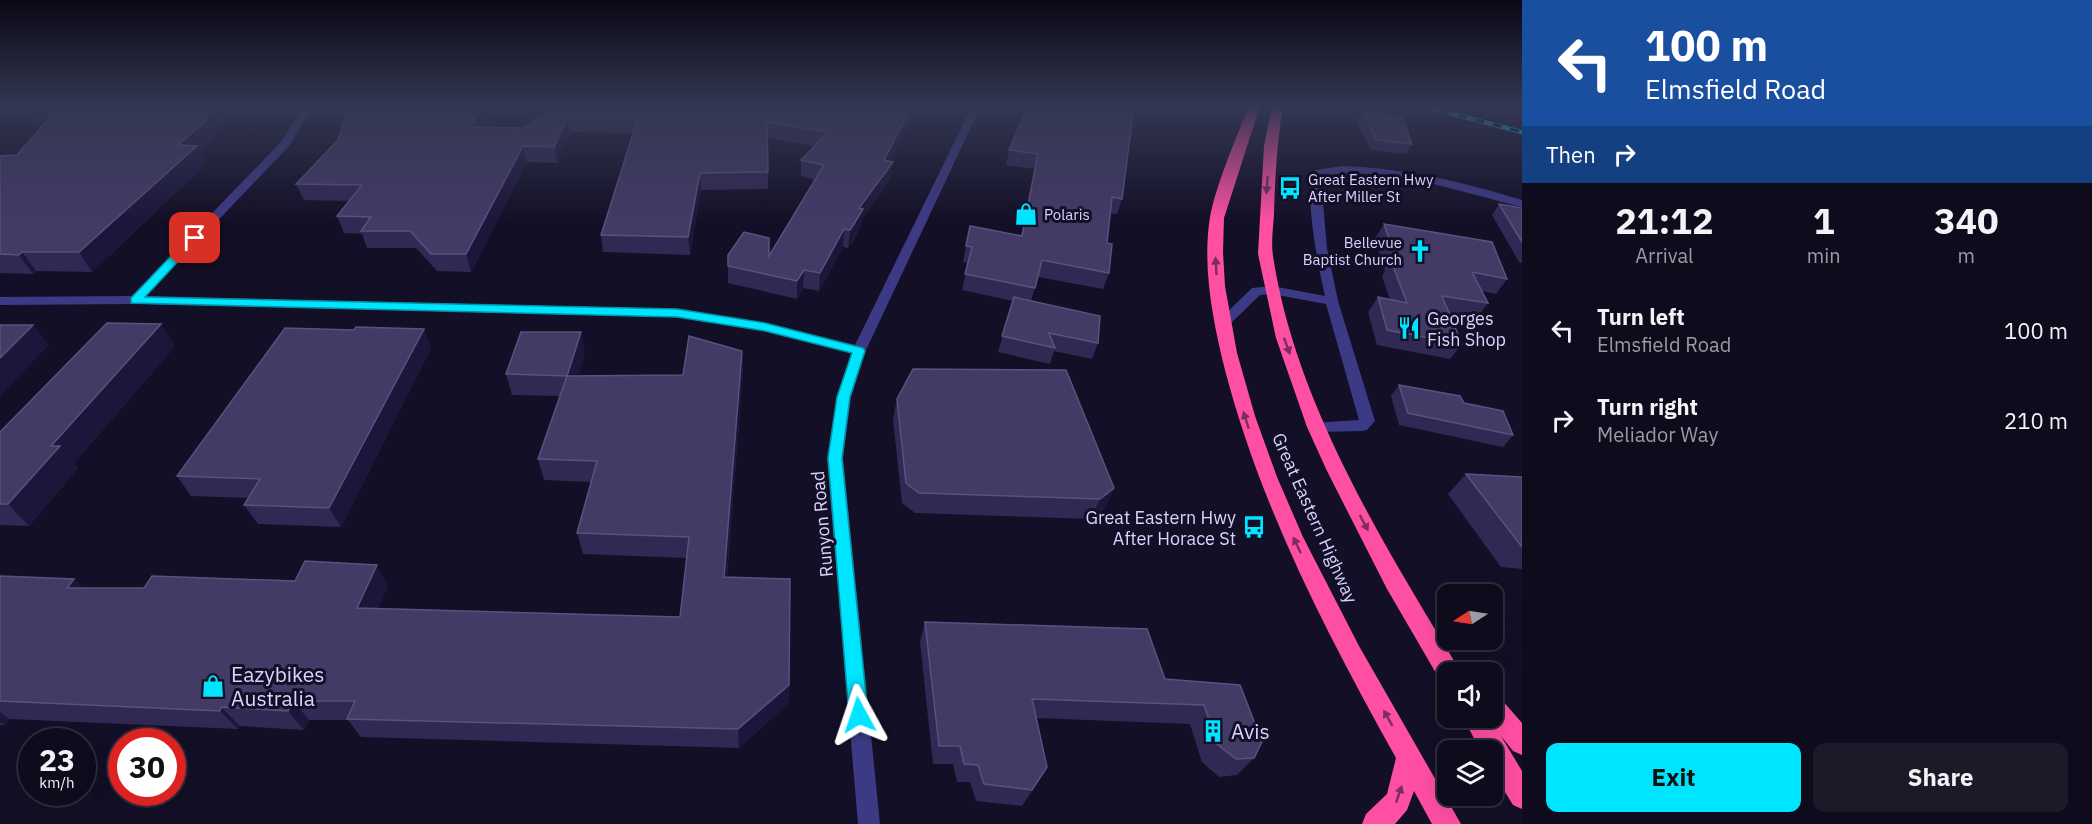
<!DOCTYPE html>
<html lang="en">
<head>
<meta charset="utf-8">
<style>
	:root { --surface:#0e0b1c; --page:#1c1929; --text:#f1f3f6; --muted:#9b9ba3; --line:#2e2b3b; --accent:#00e5ff }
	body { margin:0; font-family:"IBM Plex Sans",sans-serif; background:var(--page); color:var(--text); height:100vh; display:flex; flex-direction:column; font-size:22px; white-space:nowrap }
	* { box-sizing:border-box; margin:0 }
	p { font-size:20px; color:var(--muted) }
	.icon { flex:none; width:33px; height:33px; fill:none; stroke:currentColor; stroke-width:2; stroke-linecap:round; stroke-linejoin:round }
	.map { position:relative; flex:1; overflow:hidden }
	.drawer { display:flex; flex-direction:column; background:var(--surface); width:570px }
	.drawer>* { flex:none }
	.banner { background:#1a4fa0; color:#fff; overflow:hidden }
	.needle { width:39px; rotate:258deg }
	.fabs { position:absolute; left:1437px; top:584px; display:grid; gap:12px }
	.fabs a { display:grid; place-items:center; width:66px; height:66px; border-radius:12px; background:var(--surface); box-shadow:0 6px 24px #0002,0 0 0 2px var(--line); font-size:30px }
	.speed { position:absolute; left:18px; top:728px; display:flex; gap:12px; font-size:30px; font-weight:700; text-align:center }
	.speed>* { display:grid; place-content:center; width:78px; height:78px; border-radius:50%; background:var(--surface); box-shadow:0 6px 24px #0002,0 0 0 2px var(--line); line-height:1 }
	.speed small { font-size:15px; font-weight:400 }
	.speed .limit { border:9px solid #d22; background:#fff; color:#111 }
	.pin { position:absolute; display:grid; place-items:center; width:51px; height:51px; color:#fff; margin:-26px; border-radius:12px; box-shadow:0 3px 9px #0006 }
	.me { position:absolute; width:66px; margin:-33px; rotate:355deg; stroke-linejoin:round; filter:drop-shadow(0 0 4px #0008) }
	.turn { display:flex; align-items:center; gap:21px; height:126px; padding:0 24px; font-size:27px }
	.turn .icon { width:78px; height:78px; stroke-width:2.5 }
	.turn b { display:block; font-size:42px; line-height:51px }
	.then { display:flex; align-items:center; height:57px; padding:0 24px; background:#0003; gap:12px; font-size:22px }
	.eta { display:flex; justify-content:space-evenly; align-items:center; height:102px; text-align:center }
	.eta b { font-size:36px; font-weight:700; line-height:42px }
	.cta { display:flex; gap:12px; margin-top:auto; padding:12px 24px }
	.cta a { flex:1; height:69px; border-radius:12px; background:var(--accent); color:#111; font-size:24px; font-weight:700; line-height:69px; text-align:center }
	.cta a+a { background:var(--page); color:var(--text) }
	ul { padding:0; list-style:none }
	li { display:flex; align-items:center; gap:18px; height:90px; padding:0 24px }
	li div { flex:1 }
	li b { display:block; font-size:22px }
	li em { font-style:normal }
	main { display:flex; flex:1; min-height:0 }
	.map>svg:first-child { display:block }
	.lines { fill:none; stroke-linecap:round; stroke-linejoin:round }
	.street { fill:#3d3a85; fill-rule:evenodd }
	.highway { fill:#ff4fa3; fill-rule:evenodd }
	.rail-casing { stroke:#00e5ff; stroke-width:4.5 }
	.rail { stroke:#130f26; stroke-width:3; stroke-dasharray:9; stroke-linecap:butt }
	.wall { fill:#312854 }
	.shaded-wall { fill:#1d163a }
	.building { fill:#433a66; stroke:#5a527e; stroke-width:1.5 }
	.oneway { fill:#7d2c5e }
	.route { fill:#00e5ff; stroke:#0095a6; stroke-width:1.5 }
	.labels { text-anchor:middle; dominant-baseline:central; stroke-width:6; stroke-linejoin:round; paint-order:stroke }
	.far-poi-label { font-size:15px; fill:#d9d4ff; stroke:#130f26; text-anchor:start }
	.poi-label { font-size:18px; fill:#d9d4ff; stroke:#130f26; text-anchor:start }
	.street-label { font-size:18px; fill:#d9d4ff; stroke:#130f26 }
	.near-poi-label { font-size:21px; fill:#d9d4ff; stroke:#130f26; text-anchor:start }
</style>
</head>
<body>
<main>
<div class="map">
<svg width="1522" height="824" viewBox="0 0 1522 824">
	<rect width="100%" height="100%" fill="#130f26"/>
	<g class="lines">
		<g class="street">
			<path d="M 304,106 L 313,106 L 289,146 L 146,296 L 677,309 L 764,323 L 855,345 L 972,106 L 981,106 L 866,350 L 851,397 L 843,458 L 880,824 L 858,824 L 827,458 L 837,397 L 851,353 L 764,331 L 677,317 L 135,304 L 0,305 L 0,297 L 132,296 L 281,142 Z"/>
			<path d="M 1342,166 C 1404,168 1463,182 1522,200 L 1522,207 C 1457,191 1393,167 1324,175 L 1321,180 L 1327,248 L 1338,301 L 1375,421 L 1367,430 L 1362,431 L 1316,432 L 1311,431 L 1308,427 L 1311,423 L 1359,420 L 1326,304 L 1272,294 L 1260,295 L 1227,327 L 1217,327 L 1215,324 L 1252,288 L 1272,286 L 1325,296 C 1319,268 1302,192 1316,170 Z"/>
		</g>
		<g class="highway">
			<path d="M 1249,106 L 1260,106 L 1224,218 L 1223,252 L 1225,286 L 1237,353 L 1255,416 L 1277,477 L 1303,537 L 1359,646 L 1461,824 L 1432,824 L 1414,791 L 1407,810 L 1395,824 L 1362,824 L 1366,814 L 1387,794 L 1396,758 C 1327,634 1261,508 1225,370 C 1213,322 1202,267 1210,217 C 1216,185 1236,138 1249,106 Z"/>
			<path d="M 1272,106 L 1283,106 C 1277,143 1275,178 1274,215 C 1273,228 1271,243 1273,256 C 1295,401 1381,540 1456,664 L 1460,672 L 1448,672 L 1448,683 L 1440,680 L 1387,589 L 1327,471 L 1307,427 L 1276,338 L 1258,254 L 1264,146 Z"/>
			<path d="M 1492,695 L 1501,699 L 1522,723 L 1522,755 L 1513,751 L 1501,736 L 1522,771 L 1522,809 L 1513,805 L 1492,771 L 1492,750 L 1480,750 L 1463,717 L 1492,717 Z"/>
		</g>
		<g class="rail-casing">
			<path id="rail" d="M 1423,106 L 1522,132"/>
		</g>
		<use href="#rail" class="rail"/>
	</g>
	<g class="wall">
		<path d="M 26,106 L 214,138 L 200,152 L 206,164 L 92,272 L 36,271 L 33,274 L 0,273 L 0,156 L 17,155 L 46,123 L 37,123 Z"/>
		<path d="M 552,106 L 918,106 L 890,161 L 893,162 L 891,178 L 862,219 L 861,226 L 853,241 L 848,248 L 843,247 L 819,291 L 803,288 L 797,299 L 728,283 L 728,255 L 769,256 L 815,180 L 801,176 L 801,160 L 815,146 L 768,138 L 768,189 L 701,190 L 690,255 L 603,252 L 601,235 L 633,133 L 570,132 L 557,163 L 527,162 L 471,272 L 437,271 L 416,248 L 367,248 L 362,234 L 344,233 L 337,216 L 349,201 L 304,200 L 296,184 L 338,140 L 491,115 L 483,127 L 524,128 Z"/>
		<path d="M 1028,106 L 1122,199 L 1117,214 L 1110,213 L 1107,243 L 1109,273 L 1103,289 L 1038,277 L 1031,301 L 1098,343 L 1092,359 L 1054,351 L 1050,364 L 998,352 L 1013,301 L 962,290 L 968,263 L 963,262 L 966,246 L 1021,236 L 1034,169 L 1006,165 L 1009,150 Z"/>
		<path d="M 1362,112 L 1412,144 L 1406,154 L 1371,150 L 1357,122 Z"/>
		<path d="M 1499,204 L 1522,208 L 1522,263 L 1519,262 L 1492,215 Z"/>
		<path d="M 1384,224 L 1507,279 L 1496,294 L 1482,291 L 1488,303 L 1477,318 L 1449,314 L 1462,344 L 1450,359 L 1377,345 L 1368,312 L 1378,297 L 1390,300 L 1382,276 L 1385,271 L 1375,238 Z"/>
		<path d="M 424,329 L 431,348 L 341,527 L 258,524 L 244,505 L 248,498 L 191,496 L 177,476 L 354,330 Z"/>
		<path d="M 175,346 L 74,463 L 78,468 L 29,526 L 0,525 L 0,432 Z"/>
		<path d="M 742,351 L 743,372 L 727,577 L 789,685 L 788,704 L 739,748 L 361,737 L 348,720 L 309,720 L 304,730 L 240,726 L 238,729 L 9,719 L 4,725 L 0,725 L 0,576 L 83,588 L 144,588 L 388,586 L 378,608 L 680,617 L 687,558 L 583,554 L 577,533 L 591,482 L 544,480 L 538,459 L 560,396 L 512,395 L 506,374 L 585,352 L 578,376 L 683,375 Z"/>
		<path d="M 1399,385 L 1513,435 L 1503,447 L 1399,425 L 1391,396 Z"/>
		<path d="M 897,399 L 1114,488 L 1105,508 L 1091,519 L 915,513 L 902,503 L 893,419 Z"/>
		<path d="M 1466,474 L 1522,477 L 1522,569 L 1501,567 L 1448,494 Z"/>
		<path d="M 925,622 L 1165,679 L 1240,685 L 1254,758 L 1237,775 L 1219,777 L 1202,762 L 1190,724 L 1036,718 L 1047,767 L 1037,784 L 1022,806 L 976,801 L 970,782 L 957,782 L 953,764 L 933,764 L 920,642 Z"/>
	</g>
	<g class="shaded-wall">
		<path d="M 26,106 L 64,106 L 73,120 L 37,123 Z"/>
		<path d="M 213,106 L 230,106 L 214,138 L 200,152 L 206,164 L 92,272 L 79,252 Z"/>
		<path d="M 483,106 L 489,106 L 491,115 L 473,143 L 469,127 Z"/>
		<path d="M 912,106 L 918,106 L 882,176 L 884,160 Z"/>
		<path d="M 568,116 L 570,132 L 557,163 L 554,147 Z"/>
		<path d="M 523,146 L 527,162 L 471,272 L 466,254 Z"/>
		<path d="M 893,162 L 891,178 L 862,219 L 861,226 L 848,248 L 850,230 L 859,208 Z"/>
		<path d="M 700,173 L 701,190 L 690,255 L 688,237 Z"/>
		<path d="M 844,229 L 843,247 L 819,291 L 820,273 Z"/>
		<path d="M 22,252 L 36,271 L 33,274 L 19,255 Z"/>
		<path d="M 804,270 L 803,288 L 797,299 L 797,281 Z"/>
		<path d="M 161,324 L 175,346 L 74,463 L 78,468 L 29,526 L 8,504 L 51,446 Z"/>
		<path d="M 33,325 L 49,345 L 0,396 L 0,358 Z"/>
		<path d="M 424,329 L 431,348 L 341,527 L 329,508 Z"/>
		<path d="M 581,332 L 585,352 L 572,397 L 567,376 Z"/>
		<path d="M 742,351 L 743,372 L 725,598 L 724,577 Z"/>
		<path d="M 1114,488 L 1105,508 L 1091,519 L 1100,499 Z"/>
		<path d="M 377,565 L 388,586 L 369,628 L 357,608 Z"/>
		<path d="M 74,579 L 94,599 L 67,588 Z"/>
		<path d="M 789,685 L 788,704 L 739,748 L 738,729 Z"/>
		<path d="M 293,701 L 309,720 L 304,730 L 288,711 Z"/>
		<path d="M 221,707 L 240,726 L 238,729 L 220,711 Z"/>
		<path d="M 0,712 L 9,719 L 4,725 L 0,722 Z"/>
		<path d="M 1047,767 L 1037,784 L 1022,806 L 1032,790 Z"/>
	</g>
	<g class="building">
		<path d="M 60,106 L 213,106 L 205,121 L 178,145 L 197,146 L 79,252 L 22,252 L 19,255 L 0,254 L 0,156 L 17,155 Z"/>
		<path d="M 349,106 L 483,106 L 469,127 L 524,128 L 552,106 L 912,106 L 884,160 L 893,162 L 859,208 L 863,209 L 854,224 L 850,230 L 844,229 L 820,273 L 804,270 L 797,281 L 728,266 L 728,255 L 744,232 L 769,238 L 769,256 L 824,165 L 801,160 L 828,132 L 767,122 L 768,172 L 700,173 L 688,237 L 601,235 L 638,118 L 568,116 L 554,147 L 523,146 L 466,254 L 431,254 L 410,231 L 361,231 L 371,217 L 337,216 L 362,185 L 296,184 L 338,140 Z"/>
		<path d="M 1028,106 L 1134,106 L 1122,199 L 1112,197 L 1107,243 L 1112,244 L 1109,273 L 1042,260 L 1035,288 L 965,274 L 972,247 L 966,246 L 970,226 L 1022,236 L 1038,154 L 1009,150 Z"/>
		<path d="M 1362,112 L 1402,116 L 1412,144 L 1377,140 Z"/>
		<path d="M 1499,204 L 1522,208 L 1522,242 Z"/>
		<path d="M 1384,224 L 1492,242 L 1507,279 L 1472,272 L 1488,303 L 1442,296 L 1462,344 L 1387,330 L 1378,297 L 1407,303 L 1391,261 L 1397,262 Z"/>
		<path d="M 1014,297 L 1100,316 L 1098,343 L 1049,333 L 1055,348 L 1002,336 Z"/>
		<path d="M 107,323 L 161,324 L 51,446 L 60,446 L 8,504 L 0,504 L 0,432 Z"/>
		<path d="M 0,325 L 33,325 L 0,358 Z"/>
		<path d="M 356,327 L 424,329 L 329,508 L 244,505 L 260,479 L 177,476 L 285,328 L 354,330 Z"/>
		<path d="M 521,332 L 581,332 L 567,376 L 506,374 Z"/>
		<path d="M 689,336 L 742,351 L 724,577 L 790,579 L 789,685 L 738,729 L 347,719 L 355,701 L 293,701 L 288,711 L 221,707 L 220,711 L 0,701 L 0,576 L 74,579 L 67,588 L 144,588 L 152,576 L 295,581 L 305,561 L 377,565 L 357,608 L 680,617 L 689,537 L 577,533 L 597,461 L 538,459 L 567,376 L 683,375 Z"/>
		<path d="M 913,369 L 1066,370 L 1114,488 L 1100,499 L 919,493 L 906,483 L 897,399 Z"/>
		<path d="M 1399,385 L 1460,396 L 1464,403 L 1503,411 L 1513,435 L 1408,413 Z"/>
		<path d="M 1466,474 L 1522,477 L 1522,547 Z"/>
		<path d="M 925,622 L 1147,629 L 1165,679 L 1240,685 L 1262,742 L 1254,758 L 1236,759 L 1217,744 L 1204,705 L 1032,699 L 1047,767 L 1032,790 L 984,784 L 978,765 L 964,764 L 960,746 L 939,746 Z"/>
	</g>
	<defs><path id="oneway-solid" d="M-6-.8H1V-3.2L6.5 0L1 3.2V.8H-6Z" transform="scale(1.5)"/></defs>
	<g class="oneway">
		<use href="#oneway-solid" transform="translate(1267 185) rotate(94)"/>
		<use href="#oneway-solid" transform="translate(1216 266) rotate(-93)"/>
		<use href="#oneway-solid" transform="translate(1287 346) rotate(70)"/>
		<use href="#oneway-solid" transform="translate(1246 420) rotate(-108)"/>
		<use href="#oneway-solid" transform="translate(1364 523) rotate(62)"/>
		<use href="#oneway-solid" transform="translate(1297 545) rotate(-115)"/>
		<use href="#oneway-solid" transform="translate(1388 718) rotate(-119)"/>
		<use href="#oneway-solid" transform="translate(1399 794) rotate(-71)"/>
	</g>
	<linearGradient id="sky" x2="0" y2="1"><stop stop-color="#0a0815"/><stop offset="0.48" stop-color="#333752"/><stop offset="1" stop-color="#333752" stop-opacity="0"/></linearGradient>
	<rect width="1522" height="222" fill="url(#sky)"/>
	<path class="route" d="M 191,235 L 199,235 L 200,238 L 145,297 L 677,309 L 765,323 L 863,348 L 865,351 L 850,397 L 842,458 L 868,715 L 866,721 L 859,724 L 852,721 L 849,715 L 828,458 L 837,397 L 852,353 L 765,331 L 677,317 L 131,303 L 131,298 Z"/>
	<defs>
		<g id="bus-bare" transform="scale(1.8)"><path d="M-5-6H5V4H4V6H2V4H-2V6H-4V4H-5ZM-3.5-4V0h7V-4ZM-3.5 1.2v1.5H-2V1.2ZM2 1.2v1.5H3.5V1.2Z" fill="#00e5ff" stroke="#130f26" stroke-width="2.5" paint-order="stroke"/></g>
		<g id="shop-bare" transform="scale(1.8)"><path d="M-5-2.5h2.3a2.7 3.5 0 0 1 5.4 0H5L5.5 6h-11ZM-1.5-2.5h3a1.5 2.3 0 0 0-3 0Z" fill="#00e5ff" stroke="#130f26" stroke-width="2.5" paint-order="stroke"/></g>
		<g id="church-bare" transform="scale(1.8)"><path d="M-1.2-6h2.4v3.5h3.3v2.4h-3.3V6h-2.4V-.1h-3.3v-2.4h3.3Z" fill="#00e5ff" stroke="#130f26" stroke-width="2.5" paint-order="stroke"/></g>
		<g id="restaurant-bare" transform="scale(1.8)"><path d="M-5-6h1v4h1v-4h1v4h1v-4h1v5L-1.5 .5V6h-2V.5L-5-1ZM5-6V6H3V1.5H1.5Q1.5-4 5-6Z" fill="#00e5ff" stroke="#130f26" stroke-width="2.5" paint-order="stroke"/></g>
		<g id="building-bare" transform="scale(1.8)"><path d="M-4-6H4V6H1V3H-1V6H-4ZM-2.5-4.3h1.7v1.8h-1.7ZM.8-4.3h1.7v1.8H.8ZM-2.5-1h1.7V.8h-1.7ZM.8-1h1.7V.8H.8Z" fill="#00e5ff" stroke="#130f26" stroke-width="2.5" paint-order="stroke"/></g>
	</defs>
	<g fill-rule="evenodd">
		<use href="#bus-bare" x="1290" y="188"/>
		<use href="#shop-bare" x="1026" y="214"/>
		<use href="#church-bare" x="1420" y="251"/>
		<use href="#restaurant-bare" x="1409" y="328"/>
		<use href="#bus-bare" x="1254" y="527"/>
		<use href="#shop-bare" x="213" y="686"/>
		<use href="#building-bare" x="1213" y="731"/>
	</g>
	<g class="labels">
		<g class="far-poi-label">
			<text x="1308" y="179">Great Eastern Hwy<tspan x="1308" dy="17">After Miller St</tspan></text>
			<text x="1044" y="214">Polaris</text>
			<text x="1402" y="242" text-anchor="end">Bellevue<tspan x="1402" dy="17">Baptist Church</tspan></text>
		</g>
		<g class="poi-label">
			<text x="1427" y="318">Georges<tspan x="1427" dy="21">Fish Shop</tspan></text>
			<text x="1236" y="517" text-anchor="end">Great Eastern Hwy<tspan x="1236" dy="21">After Horace St</tspan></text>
		</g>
		<g class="street-label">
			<text transform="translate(1315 518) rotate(66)">Great Eastern Highway</text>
			<text transform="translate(822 524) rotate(-95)">Runyon Road</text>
		</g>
		<g class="near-poi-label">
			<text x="231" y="674">Eazybikes<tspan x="231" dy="24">Australia</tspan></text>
			<text x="1231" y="731">Avis</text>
		</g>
	</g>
</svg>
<div class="fabs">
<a><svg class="needle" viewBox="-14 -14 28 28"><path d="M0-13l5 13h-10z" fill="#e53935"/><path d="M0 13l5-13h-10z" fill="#9b9ba3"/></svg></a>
<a><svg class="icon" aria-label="sound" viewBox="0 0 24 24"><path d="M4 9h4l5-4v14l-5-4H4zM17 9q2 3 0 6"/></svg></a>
<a><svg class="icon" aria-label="layers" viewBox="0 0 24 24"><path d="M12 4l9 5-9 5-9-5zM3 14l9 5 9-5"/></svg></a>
</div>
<div class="speed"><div>23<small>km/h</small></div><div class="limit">30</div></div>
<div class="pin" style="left:195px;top:238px;background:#d93025"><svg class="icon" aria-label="arrive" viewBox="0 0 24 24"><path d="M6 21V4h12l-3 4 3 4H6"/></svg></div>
<svg class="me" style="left:859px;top:715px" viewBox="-20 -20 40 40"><path d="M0-17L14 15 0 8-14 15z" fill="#00e5ff" stroke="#fff" stroke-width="4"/></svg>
</div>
<section class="drawer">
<div class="banner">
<div class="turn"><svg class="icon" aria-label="left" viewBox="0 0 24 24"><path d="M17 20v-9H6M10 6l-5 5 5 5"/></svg><div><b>100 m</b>Elmsfield Road</div></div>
<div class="then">Then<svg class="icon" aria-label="right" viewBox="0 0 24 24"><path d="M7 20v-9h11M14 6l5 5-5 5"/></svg></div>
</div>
<div class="eta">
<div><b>21:12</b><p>Arrival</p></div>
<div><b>1</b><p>min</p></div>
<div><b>340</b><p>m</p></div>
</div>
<ul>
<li><svg class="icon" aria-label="left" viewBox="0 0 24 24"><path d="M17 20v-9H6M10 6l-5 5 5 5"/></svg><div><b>Turn left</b><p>Elmsfield Road</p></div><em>100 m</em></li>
<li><svg class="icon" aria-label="right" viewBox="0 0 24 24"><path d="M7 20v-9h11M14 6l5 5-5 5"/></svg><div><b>Turn right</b><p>Meliador Way</p></div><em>210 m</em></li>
</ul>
<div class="cta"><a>Exit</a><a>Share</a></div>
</section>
</main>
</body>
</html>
